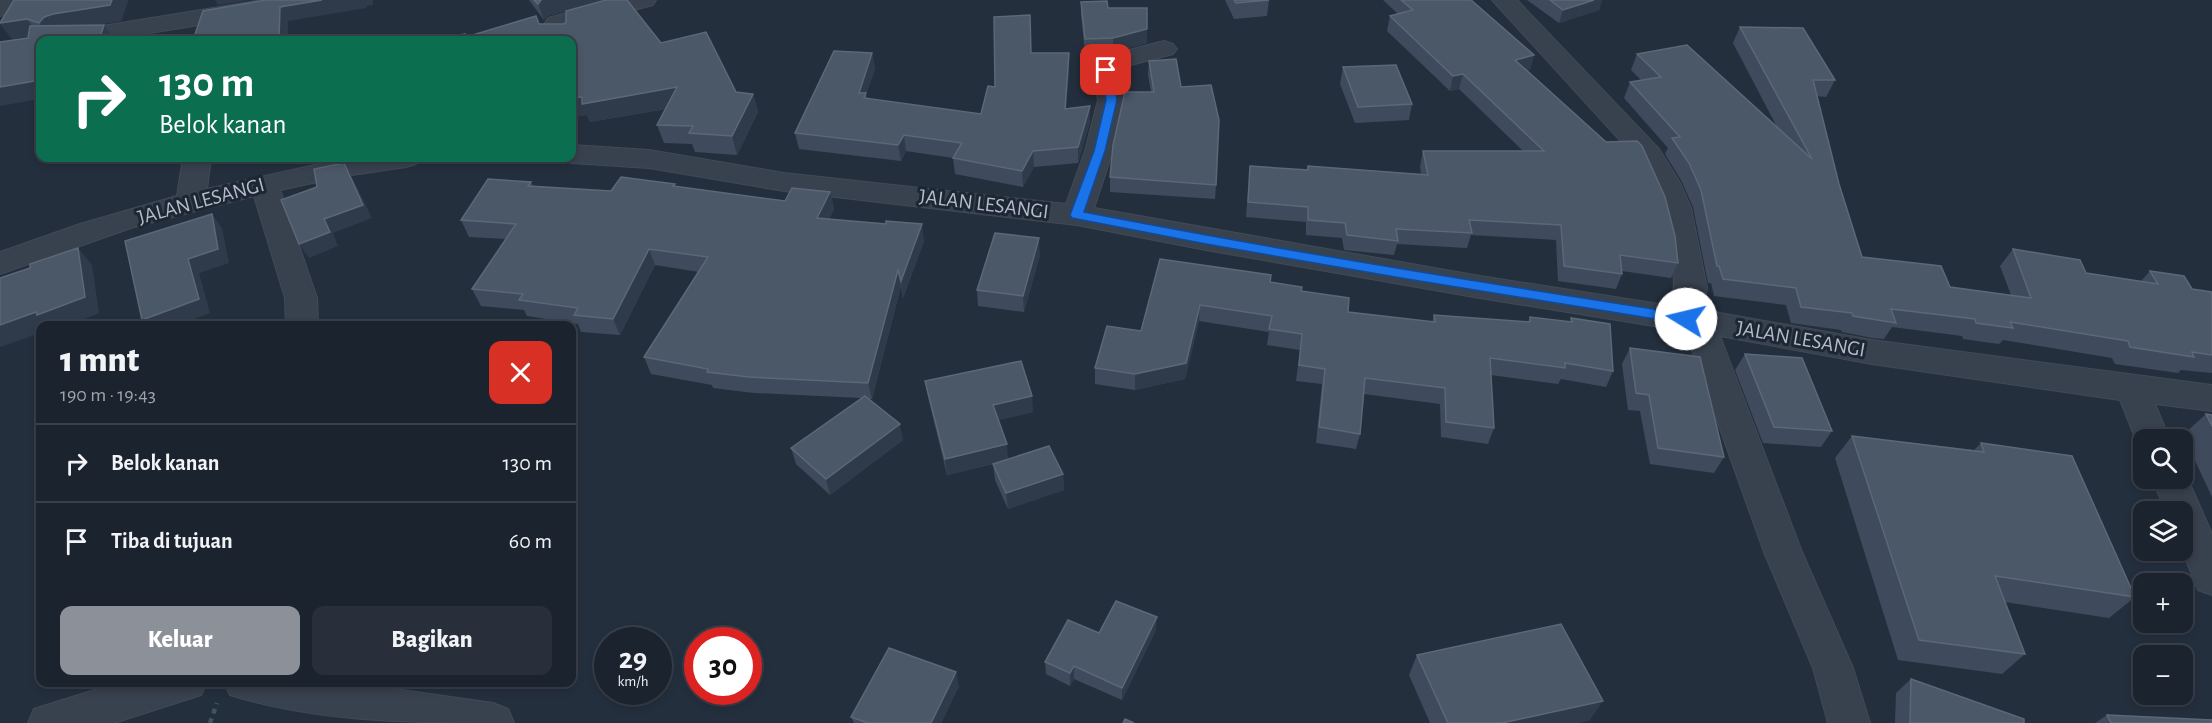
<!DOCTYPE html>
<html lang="id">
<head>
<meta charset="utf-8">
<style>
	:root { --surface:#1b232e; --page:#282f3a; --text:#f1f3f6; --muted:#a0a4aa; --line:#39404a; --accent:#8c9099 }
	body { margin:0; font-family:"Alegreya Sans",sans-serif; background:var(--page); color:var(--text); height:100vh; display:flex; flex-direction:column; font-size:22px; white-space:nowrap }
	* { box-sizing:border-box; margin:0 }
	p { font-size:20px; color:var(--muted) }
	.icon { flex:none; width:33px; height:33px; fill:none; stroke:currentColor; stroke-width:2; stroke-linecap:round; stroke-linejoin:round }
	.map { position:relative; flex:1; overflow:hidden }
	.sheet { position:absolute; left:36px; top:321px; width:540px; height:366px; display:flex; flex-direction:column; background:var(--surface); border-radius:12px; box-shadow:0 3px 9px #0003,0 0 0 2px var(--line) }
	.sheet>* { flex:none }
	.top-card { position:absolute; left:36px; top:36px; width:540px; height:126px; border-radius:12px; box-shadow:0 3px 9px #0003,0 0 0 2px var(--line); background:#0b6e4f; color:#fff; overflow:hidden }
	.buttons { position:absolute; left:2133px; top:429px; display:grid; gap:12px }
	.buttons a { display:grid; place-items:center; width:60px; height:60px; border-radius:12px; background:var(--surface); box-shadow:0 3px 9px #0003,0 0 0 2px var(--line); font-size:30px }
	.speed { position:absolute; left:594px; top:627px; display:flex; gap:12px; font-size:30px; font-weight:700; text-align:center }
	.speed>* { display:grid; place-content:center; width:78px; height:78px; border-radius:50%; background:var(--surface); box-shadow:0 3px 9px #0003,0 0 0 2px var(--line); line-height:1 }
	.speed small { font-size:15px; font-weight:400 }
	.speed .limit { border:9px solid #d22; background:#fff; color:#111 }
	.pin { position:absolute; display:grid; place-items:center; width:51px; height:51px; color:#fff; margin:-26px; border-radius:12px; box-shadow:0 3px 9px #0006 }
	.me { position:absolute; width:66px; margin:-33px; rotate:279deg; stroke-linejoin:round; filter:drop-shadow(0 0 4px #0008) }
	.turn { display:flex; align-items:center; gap:21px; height:126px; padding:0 24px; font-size:27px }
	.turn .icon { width:78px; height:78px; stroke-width:2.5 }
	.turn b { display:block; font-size:42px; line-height:51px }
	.round { display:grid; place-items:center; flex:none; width:63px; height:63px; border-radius:12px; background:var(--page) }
	.overview { display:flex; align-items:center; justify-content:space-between; height:102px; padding:0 24px }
	h1 { font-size:36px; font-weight:800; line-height:45px }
	.button { display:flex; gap:12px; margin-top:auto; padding:12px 24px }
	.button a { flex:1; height:69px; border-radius:12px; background:var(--accent); color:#fff; font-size:24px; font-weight:800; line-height:69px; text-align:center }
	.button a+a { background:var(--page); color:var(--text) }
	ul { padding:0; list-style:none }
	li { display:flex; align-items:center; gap:18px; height:78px; padding:0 24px; border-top:2px solid var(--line) }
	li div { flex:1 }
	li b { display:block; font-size:22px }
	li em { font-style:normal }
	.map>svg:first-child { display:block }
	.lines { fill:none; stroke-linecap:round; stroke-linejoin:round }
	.minor-casing { stroke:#414a57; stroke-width:2 }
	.path { stroke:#3f5557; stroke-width:4.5; stroke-dasharray:5 5; stroke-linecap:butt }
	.minor { fill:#38414e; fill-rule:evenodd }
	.wall { fill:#3f4b5c }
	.shaded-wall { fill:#2f3b4b }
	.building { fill:#4b5868; stroke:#5c6777; stroke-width:1.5 }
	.route { fill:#1a73e8; stroke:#114b97; stroke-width:1.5 }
	.labels { text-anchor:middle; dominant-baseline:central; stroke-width:6; stroke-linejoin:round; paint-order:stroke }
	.street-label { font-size:21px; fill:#b4bcc9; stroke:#1d2633 }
</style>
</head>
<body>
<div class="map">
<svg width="2212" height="723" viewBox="0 0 2212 723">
	<rect width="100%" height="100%" fill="#242f3e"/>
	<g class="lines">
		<g class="minor-casing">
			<g id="minor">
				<path d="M 0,0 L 15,0 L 9,14 L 0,16 Z"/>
				<path d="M 263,0 L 319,0 L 316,5 L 307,7 L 108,40 L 53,40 L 57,35 L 66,32 Z"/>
				<path d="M 616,0 L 656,0 L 653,5 L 570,27 L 571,40 L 546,40 L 545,23 L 548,18 Z"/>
				<path d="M 1492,0 L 1517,0 L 1659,149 L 1679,181 L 1691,208 L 1707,288 L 1703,310 L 1872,340 L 2212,385 L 2212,411 L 2155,404 L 2170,440 L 2144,440 L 2144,451 L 2136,440 L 2120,400 L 1872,364 L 1720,336 L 1802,552 L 1853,668 L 1870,723 L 1828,723 L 1813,668 L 1764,552 L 1685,331 L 1474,297 L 1206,250 L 1077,225 L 784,191 L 649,168 L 572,163 L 560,158 L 572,158 L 572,145 L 649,150 L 784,173 L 1066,204 L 1085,151 L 1098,100 L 1093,70 L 1109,55 L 1164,41 L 1173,44 L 1177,49 L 1173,54 L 1127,66 L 1119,72 L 1124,100 L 1113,151 L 1094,208 L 1474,275 L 1672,306 C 1680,263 1660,197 1638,160 Z"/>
				<path d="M 183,158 L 211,158 L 207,189 L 346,158 L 420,158 L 416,164 L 406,167 L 345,176 L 280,190 L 317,298 L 318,326 L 286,326 L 285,298 L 254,196 L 131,228 L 0,274 L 0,252 L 80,224 L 177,196 Z"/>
				<path d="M 2183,468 L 2212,534 L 2212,595 L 2198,590 L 2182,550 L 2182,512 L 2166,512 L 2152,478 L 2182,478 Z"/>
				<path d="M 120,682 L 207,682 L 201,695 L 114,723 L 28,723 L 34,709 Z"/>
				<path d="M 224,682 L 346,682 L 493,703 L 508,709 L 514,723 C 418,723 320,723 230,695 Z"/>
			</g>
		</g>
		<path class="path" d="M 210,723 L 217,703"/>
		<use href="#minor" class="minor"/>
	</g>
	<g class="wall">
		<path d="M 14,0 L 128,0 L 121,21 L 94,25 L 104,25 L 115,40 L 40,40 L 28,38 L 28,36 L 12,39 Z"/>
		<path d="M 529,0 L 627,0 L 661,43 L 736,92 L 753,94 L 758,112 L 737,155 L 695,152 L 692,144 L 664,143 L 657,125 L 666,109 L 590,122 L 587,115 L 572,40 L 467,37 L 536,16 L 539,24 L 564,24 L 566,22 L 566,11 L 547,16 L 544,20 Z"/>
		<path d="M 1225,0 L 1269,0 L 1267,16 L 1234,19 Z"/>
		<path d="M 1383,0 L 1471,0 L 1534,55 L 1530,70 L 1526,71 L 1678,263 L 1671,278 L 1622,271 L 1622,274 L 1616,289 L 1558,281 L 1556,240 L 1471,235 L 1467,248 L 1397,244 L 1394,255 L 1344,250 L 1342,238 L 1306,235 L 1306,222 L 1246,217 L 1250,166 L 1307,170 L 1308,166 L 1421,174 L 1420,166 L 1423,151 L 1523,151 L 1459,89 L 1450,91 L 1387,31 L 1390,16 L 1398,14 Z"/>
		<path d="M 1527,0 L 1602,0 L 1599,10 L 1559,23 Z"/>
		<path d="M 1081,2 L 1108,8 L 1147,43 L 1113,52 L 1085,53 L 1081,15 Z"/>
		<path d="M 1740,27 L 1835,80 L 1826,97 L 1817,96 L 1839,184 L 1862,257 L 1950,287 L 2011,295 L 2000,266 L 2013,249 L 2086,273 L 2141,281 L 2150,271 L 2192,289 L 2212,292 L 2212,373 L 2181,370 L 2178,373 L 2115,364 L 2112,358 L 2003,340 L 1999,344 L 1963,339 L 1962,336 L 1892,327 L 1884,339 L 1872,338 L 1842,332 L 1841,330 L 1791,323 L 1786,305 L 1714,296 L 1711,283 L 1708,283 L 1693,207 L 1681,180 L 1665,154 L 1668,148 L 1624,98 L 1630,82 L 1641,80 L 1631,70 L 1637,54 L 1777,127 L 1733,43 Z"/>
		<path d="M 872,53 L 875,69 L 866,94 L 867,99 L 981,114 L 995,87 L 1031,53 L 1069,53 L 1069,69 L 1066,108 L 1090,122 L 1078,163 L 1034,167 L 1023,187 L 955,174 L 953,158 L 906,151 L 901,161 L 799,149 L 795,133 Z"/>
		<path d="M 1149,61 L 1181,87 L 1216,185 L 1215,199 L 1110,192 L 1110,177 L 1151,92 L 1148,75 Z"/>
		<path d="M 1343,67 L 1412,104 L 1409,120 L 1355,123 L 1340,84 Z"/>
		<path d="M 531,182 L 533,186 L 611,191 L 676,187 L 785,201 L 830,192 L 834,209 L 829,219 L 924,241 L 903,298 L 901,286 L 872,399 L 869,399 L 903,440 L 830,495 L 796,464 L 791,448 L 861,398 L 754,393 L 713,388 L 712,385 L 651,374 L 644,357 L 699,272 L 655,265 L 620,335 L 581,332 L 578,324 L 527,316 L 524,310 L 481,306 L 472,289 L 506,239 L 469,237 L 461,220 Z"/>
		<path d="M 1040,255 L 1024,312 L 978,306 L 977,290 Z"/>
		<path d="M 1160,259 L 1270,282 L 1301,291 L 1348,312 L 1432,322 L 1434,315 L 1528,322 L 1530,317 L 1570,322 L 1571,318 L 1613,371 L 1606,387 L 1561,379 L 1558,384 L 1491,375 L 1494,428 L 1488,444 L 1441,437 L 1440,404 L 1364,394 L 1360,434 L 1356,449 L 1316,443 L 1322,384 L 1296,381 L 1300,350 L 1267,345 L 1269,332 L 1199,321 L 1185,379 L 1135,390 L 1095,384 L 1095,368 L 1141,331 Z"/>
		<path d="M 1630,348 L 1724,457 L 1714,473 L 1650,464 L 1640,411 L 1628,410 L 1622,364 Z"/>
		<path d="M 1745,354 L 1832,431 L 1821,447 L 1763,443 L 1735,370 Z"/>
		<path d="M 925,381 L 1033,412 L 998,420 L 1008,459 L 1063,474 L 1064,490 L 1008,509 L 995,480 L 993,464 L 947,475 L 928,397 Z"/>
		<path d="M 2206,414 L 2212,415 L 2212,497 L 2183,435 Z"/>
		<path d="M 1852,436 L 1974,450 L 1981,443 L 2135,597 L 2109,618 L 2005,602 L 2025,654 L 2002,674 L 1898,660 L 1835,458 Z"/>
		<path d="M 1156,630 L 1122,700 L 1074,679 L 1070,686 L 1046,674 L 1045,662 L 1099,633 Z"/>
		<path d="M 1417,655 L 1590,720 L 1578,723 L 1430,723 L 1409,675 Z"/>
		<path d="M 1911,679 L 2024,723 L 1895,723 L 1896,693 Z"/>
		<path d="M 959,686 L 941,723 L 854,723 L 851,717 Z"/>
		<path d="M 2107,715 L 2212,723 L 2095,723 Z"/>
	</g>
	<g class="shaded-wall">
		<path d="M 112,0 L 128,0 L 121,21 L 65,30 L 51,39 L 39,23 L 44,17 L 53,14 Z"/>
		<path d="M 215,0 L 249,0 L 218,5 Z"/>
		<path d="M 322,0 L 373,0 L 373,5 L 367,6 L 366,8 L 288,21 L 288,40 L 279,40 L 280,7 Z"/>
		<path d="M 541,0 L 609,0 L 547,16 L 544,20 L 538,4 Z"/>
		<path d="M 1594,0 L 1602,0 L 1599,10 L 1559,23 L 1563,10 Z"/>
		<path d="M 536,16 L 543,34 L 556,37 L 557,40 L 545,40 Z"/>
		<path d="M 27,19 L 40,35 L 12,39 L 0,24 L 0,23 Z"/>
		<path d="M 104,25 L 115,40 L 99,40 Z"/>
		<path d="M 1147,29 L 1147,43 L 1113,52 L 1113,38 Z"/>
		<path d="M 872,53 L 875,69 L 866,94 L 869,109 L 859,93 Z"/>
		<path d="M 1069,53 L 1069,69 L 1065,125 L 1065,109 Z"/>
		<path d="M 1534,55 L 1530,70 L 1510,75 L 1515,60 Z"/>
		<path d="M 1463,74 L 1459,89 L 1450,91 L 1453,76 Z"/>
		<path d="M 40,80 L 40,99 L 0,106 L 0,87 Z"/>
		<path d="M 677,87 L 682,106 L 590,122 L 587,115 L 572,118 L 572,98 Z"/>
		<path d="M 753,94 L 758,112 L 737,155 L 732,136 Z"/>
		<path d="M 1090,106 L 1090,122 L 1078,163 L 1078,147 Z"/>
		<path d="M 904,135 L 906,151 L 901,161 L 898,145 Z"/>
		<path d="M 1033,151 L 1034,167 L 1023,187 L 1022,171 Z"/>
		<path d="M 315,158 L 345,158 L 318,162 Z"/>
		<path d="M 344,163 L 352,177 L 372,218 L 333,233 L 338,246 L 309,258 L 299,244 Z"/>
		<path d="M 830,192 L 834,209 L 821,235 L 817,218 Z"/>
		<path d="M 212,214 L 222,228 L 229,263 L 199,273 L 210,313 L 177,326 L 147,326 L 142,320 L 188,259 Z"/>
		<path d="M 922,224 L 924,241 L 903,298 L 901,281 Z"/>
		<path d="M 1039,238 L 1040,255 L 1024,312 L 1023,296 Z"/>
		<path d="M 78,248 L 92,265 L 99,313 L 67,326 L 40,326 L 40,333 L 0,347 L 0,325 Z"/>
		<path d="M 649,249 L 655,265 L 620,335 L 613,319 Z"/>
		<path d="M 898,270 L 901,286 L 872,399 L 868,383 Z"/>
		<path d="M 1200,305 L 1199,321 L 1185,379 L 1135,390 L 1135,374 Z"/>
		<path d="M 1032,396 L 1033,412 L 995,421 L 993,405 Z"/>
		<path d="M 900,424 L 903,440 L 830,495 L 826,479 Z"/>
		<path d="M 1007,444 L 1008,460 L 947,475 L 945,459 Z"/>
		<path d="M 1063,474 L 1064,490 L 1008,509 L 1006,493 Z"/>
		<path d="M 1157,617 L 1156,630 L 1122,700 L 1122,688 Z"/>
		<path d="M 1074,666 L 1074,679 L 1070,686 L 1070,673 Z"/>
		<path d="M 956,672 L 959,686 L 941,723 L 931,723 Z"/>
		<path d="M 1603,701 L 1590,720 L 1578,723 L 1502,723 Z"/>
	</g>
	<g class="building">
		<path d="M 14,0 L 112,0 L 110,5 L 53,14 L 44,17 L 39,23 L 27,19 L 0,23 Z"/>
		<path d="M 266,0 L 322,0 L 280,7 L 279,40 L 193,40 L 203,11 Z"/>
		<path d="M 534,0 L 541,0 L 538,4 Z"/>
		<path d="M 606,0 L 627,0 L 661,43 L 706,32 L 736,92 L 753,94 L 732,136 L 689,133 L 693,126 L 657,125 L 677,87 L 582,104 L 582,97 L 572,98 L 572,40 L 556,40 L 556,37 L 545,40 L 439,40 L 465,34 L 466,37 L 536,16 L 539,24 L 564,24 L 566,22 L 566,11 Z"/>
		<path d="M 1234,0 L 1269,0 L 1236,3 Z"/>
		<path d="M 1401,0 L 1471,0 L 1534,55 L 1515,60 L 1606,142 L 1637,141 L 1642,146 L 1665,197 L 1675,236 L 1678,263 L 1620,255 L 1622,274 L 1564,266 L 1561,225 L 1469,220 L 1472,233 L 1396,229 L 1398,241 L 1347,235 L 1345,223 L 1308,220 L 1308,207 L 1248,202 L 1250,166 L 1308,170 L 1308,166 L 1428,175 L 1423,151 L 1544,151 L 1463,74 L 1453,76 L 1390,16 L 1413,10 Z"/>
		<path d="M 1550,0 L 1594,0 L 1563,10 Z"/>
		<path d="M 1107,1 L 1108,8 L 1147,8 L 1147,29 L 1113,38 L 1085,39 L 1081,2 Z"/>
		<path d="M 1030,15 L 1031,53 L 1069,53 L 1065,109 L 1090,106 L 1078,147 L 1033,151 L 1022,171 L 953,158 L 962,143 L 904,135 L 898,145 L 795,133 L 834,51 L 872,53 L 859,93 L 866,93 L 864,98 L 981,114 L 988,86 L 995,87 L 994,17 Z"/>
		<path d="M 104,25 L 99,40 L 40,40 L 40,80 L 0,87 L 0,42 L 28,38 L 30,26 Z"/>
		<path d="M 1740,27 L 1803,28 L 1835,80 L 1813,80 L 1839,184 L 1862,257 L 1941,266 L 1950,287 L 2031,298 L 2013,249 L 2080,260 L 2086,273 L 2158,284 L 2150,271 L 2184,276 L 2192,289 L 2212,292 L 2212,355 L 2192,352 L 2194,357 L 2130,347 L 2128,341 L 2010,322 L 2013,328 L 1976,323 L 1975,319 L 1891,309 L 1896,323 L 1884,321 L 1853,316 L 1852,313 L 1801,307 L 1796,288 L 1723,279 L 1719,266 L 1717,266 L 1701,190 L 1689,163 L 1672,138 L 1680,137 L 1630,82 L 1661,77 L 1637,54 L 1687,45 L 1812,159 Z"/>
		<path d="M 1176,59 L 1181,87 L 1211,85 L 1219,120 L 1216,185 L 1110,177 L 1113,145 L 1125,92 L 1154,92 L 1149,61 Z"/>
		<path d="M 1396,65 L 1412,104 L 1358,107 L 1343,67 Z"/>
		<path d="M 344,163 L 363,205 L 324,219 L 330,232 L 299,244 L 281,200 L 317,187 L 314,169 Z"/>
		<path d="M 621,177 L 675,184 L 673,186 L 785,201 L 792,188 L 830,192 L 817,218 L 886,224 L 886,221 L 922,224 L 901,281 L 898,270 L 868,383 L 749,377 L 707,372 L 708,369 L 644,357 L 708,257 L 649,249 L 613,319 L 574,315 L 578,308 L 519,300 L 523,294 L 472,289 L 516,224 L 461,220 L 488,179 L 531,182 L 528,186 L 611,191 Z"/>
		<path d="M 212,214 L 218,249 L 188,259 L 199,299 L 142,320 L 125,241 Z"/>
		<path d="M 995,233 L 1039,238 L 1023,296 L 977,290 Z"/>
		<path d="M 78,248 L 85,297 L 37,315 L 36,312 L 0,325 L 0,278 L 30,268 L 30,264 Z"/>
		<path d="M 1160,259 L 1271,275 L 1270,282 L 1302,287 L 1301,291 L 1349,298 L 1348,312 L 1435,322 L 1434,315 L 1530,322 L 1530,317 L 1572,322 L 1571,318 L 1610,324 L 1613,371 L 1565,363 L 1565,368 L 1490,358 L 1494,428 L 1446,422 L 1445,388 L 1365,378 L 1360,434 L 1319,427 L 1325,369 L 1299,365 L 1302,334 L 1269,329 L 1272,316 L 1200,305 L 1186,363 L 1135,374 L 1095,368 L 1107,326 L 1141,331 Z"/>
		<path d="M 1630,348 L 1700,357 L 1724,457 L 1658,448 L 1649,395 L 1636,393 Z"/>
		<path d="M 1745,354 L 1802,358 L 1832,431 L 1774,427 Z"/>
		<path d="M 1021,361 L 1032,396 L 993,405 L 1007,444 L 945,459 L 925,381 Z"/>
		<path d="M 865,396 L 900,424 L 826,479 L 791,448 Z"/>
		<path d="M 2206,414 L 2212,415 L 2212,426 Z"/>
		<path d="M 1852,436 L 1984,452 L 1981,443 L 2072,456 L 2135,597 L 1995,576 L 2025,654 L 1919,640 Z"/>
		<path d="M 1049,446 L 1063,474 L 1006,493 L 993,464 Z"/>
		<path d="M 1116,601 L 1157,617 L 1122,688 L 1074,666 L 1070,673 L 1045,662 L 1068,620 L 1099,633 Z"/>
		<path d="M 1561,624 L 1603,701 L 1502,723 L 1448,723 L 1417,655 Z"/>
		<path d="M 889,648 L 956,672 L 931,723 L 868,723 L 851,717 Z"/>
		<path d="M 1911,679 L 2024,719 L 2024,723 L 1910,723 Z"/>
		<path d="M 2107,715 L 2212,720 L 2212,723 L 2111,723 Z"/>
		<path d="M 1125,719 L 1134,723 L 1123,723 Z"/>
	</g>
	<path class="route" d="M 1106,67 L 1112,70 L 1117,100 L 1105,151 L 1084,212 C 1284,251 1485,283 1686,314 L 1693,319 L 1686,324 L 1407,279 L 1206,244 L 1072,218 L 1070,215 L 1094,151 L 1106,100 L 1101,70 Z"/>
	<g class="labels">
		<g class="street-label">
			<text transform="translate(201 201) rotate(-15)">JALAN LESANGI</text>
			<text transform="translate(984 204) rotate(7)">JALAN LESANGI</text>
			<text transform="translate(1801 339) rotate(10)">JALAN LESANGI</text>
		</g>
	</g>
</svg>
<div class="buttons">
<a><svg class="icon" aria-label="search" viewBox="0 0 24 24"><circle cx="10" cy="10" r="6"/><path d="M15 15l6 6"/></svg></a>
<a><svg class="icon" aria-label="layers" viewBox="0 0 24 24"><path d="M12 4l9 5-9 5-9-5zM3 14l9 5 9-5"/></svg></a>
<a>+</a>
<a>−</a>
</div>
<div class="speed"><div>29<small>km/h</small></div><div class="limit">30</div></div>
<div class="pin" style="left:1106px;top:70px;background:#d93025"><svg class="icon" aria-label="arrive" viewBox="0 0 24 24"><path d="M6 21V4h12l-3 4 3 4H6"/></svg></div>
<svg class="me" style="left:1686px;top:319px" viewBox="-20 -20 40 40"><circle r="19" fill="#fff"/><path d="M0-13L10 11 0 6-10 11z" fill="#1a73e8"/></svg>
<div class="top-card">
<div class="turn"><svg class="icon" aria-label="right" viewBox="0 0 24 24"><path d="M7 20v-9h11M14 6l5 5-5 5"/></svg><div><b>130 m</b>Belok kanan</div></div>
</div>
<section class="sheet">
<div class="overview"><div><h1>1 mnt</h1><p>190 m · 19:43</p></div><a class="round" style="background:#d93025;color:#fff"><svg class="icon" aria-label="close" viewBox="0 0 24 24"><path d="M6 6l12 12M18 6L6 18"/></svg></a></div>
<ul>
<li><svg class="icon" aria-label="right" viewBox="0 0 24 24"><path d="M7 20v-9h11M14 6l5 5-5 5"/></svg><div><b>Belok kanan</b></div><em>130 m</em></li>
<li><svg class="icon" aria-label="arrive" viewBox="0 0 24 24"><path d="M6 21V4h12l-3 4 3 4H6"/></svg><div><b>Tiba di tujuan</b></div><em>60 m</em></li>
</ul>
<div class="button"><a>Keluar</a><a>Bagikan</a></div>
</section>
</div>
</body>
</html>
